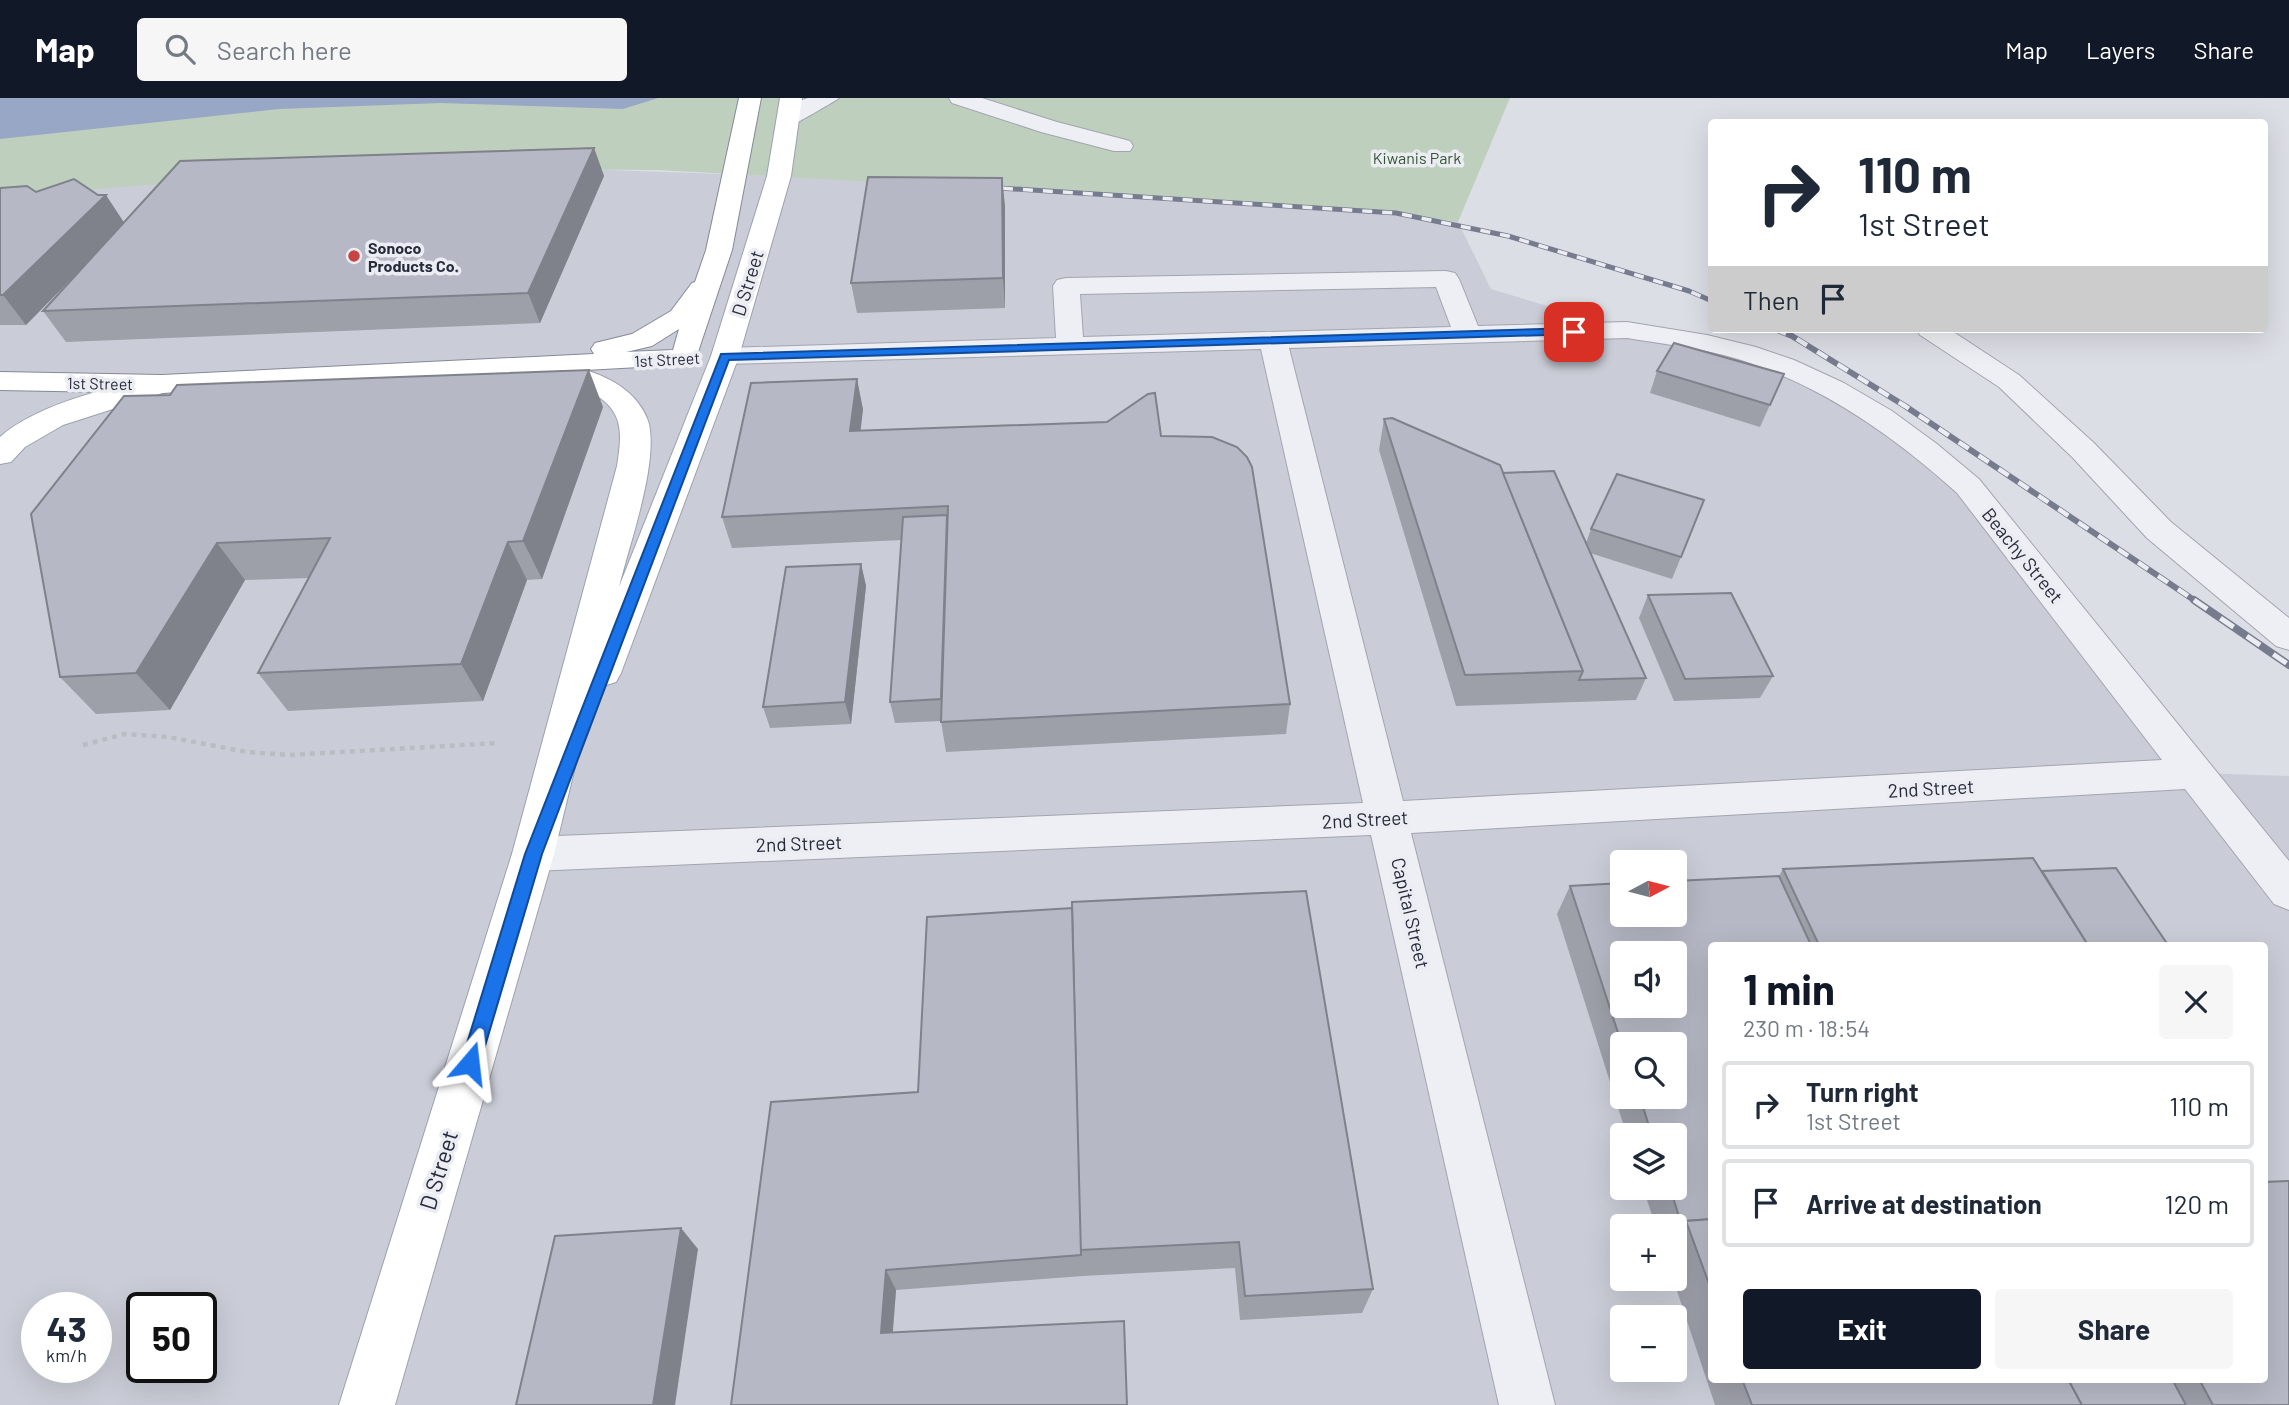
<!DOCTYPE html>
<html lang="en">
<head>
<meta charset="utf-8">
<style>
	:root { --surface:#fff; --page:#f6f6f7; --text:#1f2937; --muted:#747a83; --line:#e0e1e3; --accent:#111827 }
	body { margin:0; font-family:Barlow,sans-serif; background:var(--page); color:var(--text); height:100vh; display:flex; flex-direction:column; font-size:26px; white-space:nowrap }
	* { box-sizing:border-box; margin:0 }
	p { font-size:23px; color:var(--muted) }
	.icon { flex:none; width:38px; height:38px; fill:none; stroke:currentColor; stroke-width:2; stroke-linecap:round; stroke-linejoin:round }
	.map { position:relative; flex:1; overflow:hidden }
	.side { position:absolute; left:1708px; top:844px; width:560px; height:441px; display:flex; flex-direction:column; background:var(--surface); border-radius:7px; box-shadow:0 7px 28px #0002 }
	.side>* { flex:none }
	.guide { position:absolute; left:1708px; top:21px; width:560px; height:214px; border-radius:7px; box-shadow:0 7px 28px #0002; background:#fff; color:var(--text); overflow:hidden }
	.needle { width:46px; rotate:83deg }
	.controls { position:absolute; left:1610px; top:752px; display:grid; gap:14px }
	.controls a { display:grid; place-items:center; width:77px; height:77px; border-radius:7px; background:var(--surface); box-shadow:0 7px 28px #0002; font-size:35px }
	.speed { position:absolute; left:21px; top:1194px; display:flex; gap:14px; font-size:35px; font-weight:700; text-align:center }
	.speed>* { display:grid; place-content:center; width:91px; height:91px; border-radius:50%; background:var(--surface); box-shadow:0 7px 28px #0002; line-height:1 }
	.speed small { font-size:18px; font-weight:400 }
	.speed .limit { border:4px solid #111; border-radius:10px; background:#fff; color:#111 }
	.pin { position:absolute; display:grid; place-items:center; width:60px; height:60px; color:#fff; margin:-30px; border-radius:14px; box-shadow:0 4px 10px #0006 }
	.me { position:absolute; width:77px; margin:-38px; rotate:17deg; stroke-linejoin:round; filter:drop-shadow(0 0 5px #0008) }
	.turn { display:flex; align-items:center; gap:24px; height:147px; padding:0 35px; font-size:32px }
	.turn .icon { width:91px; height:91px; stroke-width:2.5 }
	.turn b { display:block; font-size:49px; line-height:60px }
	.then { display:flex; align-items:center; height:66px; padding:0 35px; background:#0003; gap:14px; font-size:26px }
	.round { display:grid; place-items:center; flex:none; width:74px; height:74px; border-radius:7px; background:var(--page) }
	.overview { display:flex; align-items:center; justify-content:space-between; height:119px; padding:0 35px }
	h1 { font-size:42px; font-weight:700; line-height:52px; color:var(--accent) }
	.action { display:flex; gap:14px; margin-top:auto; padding:14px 35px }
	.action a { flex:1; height:80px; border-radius:7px; background:var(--accent); color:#fff; font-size:28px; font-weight:700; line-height:80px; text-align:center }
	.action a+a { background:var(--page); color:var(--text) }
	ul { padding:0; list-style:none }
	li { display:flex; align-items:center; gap:21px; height:88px; margin:0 14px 10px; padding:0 21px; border:4px solid var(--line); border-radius:7px }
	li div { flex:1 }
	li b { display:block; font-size:26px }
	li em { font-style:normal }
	header { display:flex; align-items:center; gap:42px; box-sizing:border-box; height:98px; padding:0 35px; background:var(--accent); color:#fff }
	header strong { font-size:33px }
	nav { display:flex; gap:38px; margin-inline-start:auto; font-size:24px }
	.search { width:490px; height:63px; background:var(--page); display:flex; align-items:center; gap:18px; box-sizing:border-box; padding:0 24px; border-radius:7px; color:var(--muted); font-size:26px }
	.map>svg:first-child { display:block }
	.built { fill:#cacdd7; fill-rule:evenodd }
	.green { fill:#bfcfbd }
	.water { fill:#97a7c5 }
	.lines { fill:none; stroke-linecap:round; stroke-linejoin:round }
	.minor-casing { stroke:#a2a5af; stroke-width:2 }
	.major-casing { stroke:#9ba1b0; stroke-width:2 }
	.highway-casing { stroke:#84899b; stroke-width:2 }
	.path { stroke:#babcc4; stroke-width:4.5; stroke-dasharray:5 5; stroke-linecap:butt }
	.minor { fill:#eeeff4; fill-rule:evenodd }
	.major { fill:#fff; fill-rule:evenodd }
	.highway { fill:#fff; fill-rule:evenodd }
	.rail-far2-casing { stroke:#767b8e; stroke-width:5 }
	.rail-far1-casing { stroke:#767b8e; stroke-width:6 }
	.rail-casing { stroke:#767b8e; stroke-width:8 }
	.rail-far2 { stroke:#ebedf3; stroke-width:3.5; stroke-dasharray:10; stroke-linecap:butt }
	.rail-far1 { stroke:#ebedf3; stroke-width:4.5; stroke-dasharray:12; stroke-linecap:butt }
	.rail { stroke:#ebedf3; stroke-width:5; stroke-dasharray:16; stroke-linecap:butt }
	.wall { fill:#9d9fa9; fill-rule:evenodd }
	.shaded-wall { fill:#7f828a }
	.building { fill:#b6b9c5; stroke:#7f828a; stroke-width:2; fill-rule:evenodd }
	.route { fill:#1a73e8; stroke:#114b97; stroke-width:2 }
	.poi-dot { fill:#c74344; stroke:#ebedf3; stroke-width:2.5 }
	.labels { text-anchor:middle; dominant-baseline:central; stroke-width:7; stroke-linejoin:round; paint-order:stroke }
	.far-park-label { font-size:16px; fill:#355634; stroke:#ebedf3 }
	.far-poi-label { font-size:16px; font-weight:bold; fill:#262b3b; stroke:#ebedf3; text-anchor:start }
	.far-street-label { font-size:16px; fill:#262b3b; stroke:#ebedf3 }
	.street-label { font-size:19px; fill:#262b3b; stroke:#ebedf3 }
	.near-street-label { font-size:23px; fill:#262b3b; stroke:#ebedf3 }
</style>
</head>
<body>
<header>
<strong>Map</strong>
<div class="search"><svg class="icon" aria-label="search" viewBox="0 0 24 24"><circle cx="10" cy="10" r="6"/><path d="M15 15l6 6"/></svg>Search here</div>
<nav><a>Map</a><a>Layers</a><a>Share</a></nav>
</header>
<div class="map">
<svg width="2289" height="1307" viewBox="0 0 2289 1307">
	<rect width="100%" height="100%" fill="#dcdee5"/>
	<path class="built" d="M 581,71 L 779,78 L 1300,107 L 1396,115 L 1458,124 L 1491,191 L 1627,232 L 1783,267 L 1933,355 L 2196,675 L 2289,678 L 2289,1307 L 0,1307 L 0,100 L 130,87 L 250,80 ZM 1622,765 L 1675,765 L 1675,817 L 1622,817 ZM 1712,847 L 2264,847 L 2264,1281 L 1712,1281 ZM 1622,856 L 1675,856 L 1675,908 L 1622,908 ZM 1622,947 L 1675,947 L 1675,999 L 1622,999 ZM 1622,1038 L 1675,1038 L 1675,1090 L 1622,1090 ZM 1622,1129 L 1675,1129 L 1675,1181 L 1622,1181 ZM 37,1209 L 96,1209 L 96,1269 L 37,1269 ZM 142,1209 L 201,1209 L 201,1269 L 142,1269 ZM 1622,1220 L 1675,1220 L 1675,1272 L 1622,1272 Z"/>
	<path class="green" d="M 0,0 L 1510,0 L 1458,124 L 1396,115 L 1300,107 L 657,72 C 438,69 218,78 0,100 Z"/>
	<path class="water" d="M 0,0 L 658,0 L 623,11 L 441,5 L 279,11 L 0,41 Z"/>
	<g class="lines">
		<g class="minor-casing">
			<g id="minor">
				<path d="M 808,0 L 839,0 C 837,2 797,25 794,26 C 788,27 787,26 782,25 L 779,20 L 799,3 Z"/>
				<path d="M 949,0 L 982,0 L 1057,24 L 1130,43 L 1133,48 L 1130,53 L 1114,53 L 1041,34 L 952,5 Z"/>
				<path d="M 1446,173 L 1455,175 L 1459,181 L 1478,228 L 1627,224 L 1707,237 L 1756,249 L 1794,262 L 1844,285 L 1892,313 L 1937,346 L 1979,381 L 2289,763 L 2289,812 L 2274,806 L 2185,691 L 1411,735 L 1555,1307 L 1499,1307 L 1371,737 L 533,773 L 518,768 L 512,756 L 518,744 L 533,739 L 1363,705 L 1261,251 L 725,266 L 715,264 L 711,258 L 715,252 L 725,250 L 1056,240 L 1053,188 L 1057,182 L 1066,180 ZM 1436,189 L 1451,229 L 1083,239 L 1080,196 ZM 1627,240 C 1664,246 1702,250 1738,261 C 1821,287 1893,337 1957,395 L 2162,662 L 1403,703 L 1289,250 Z"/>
				<path d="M 1916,231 L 1949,231 L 2019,277 L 2094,345 L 2171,424 L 2289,520 L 2289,552 L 2276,548 L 2147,440 L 2072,359 L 1999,289 L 1920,237 Z"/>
			</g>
		</g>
		<g class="major-casing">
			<g id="major">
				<path d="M 780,0 L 802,0 L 791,78 L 739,258 L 621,575 L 616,584 L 603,588 L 595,586 L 554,756 L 395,1307 L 339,1307 L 512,756 L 617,368 C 619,354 622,338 618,324 C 610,292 561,283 535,276 L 531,270 L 535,264 L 545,261 C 573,268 607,275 629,295 C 638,303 646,315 649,326 C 658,368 629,447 619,489 L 711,258 L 767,78 Z"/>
				<path d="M 162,277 L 172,280 L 177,286 L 172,292 L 63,327 L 25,349 L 11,364 L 0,366 L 0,339 C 38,305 113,289 162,277 Z"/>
			</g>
		</g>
		<g class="highway-casing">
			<path id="highway" d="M 739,0 L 761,0 L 732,152 L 694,266 L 162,295 L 0,292 L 0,274 L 162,277 L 594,256 L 591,251 L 595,245 L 632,236 L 671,213 L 692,185 L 695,184 L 706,152 ZM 679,231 L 673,252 L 626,254 L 652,248 Z"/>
		</g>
		<path class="path" d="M 83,647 L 125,636 L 168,639 L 247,654 L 289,657 L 497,645"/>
		<use href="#minor" class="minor"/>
		<use href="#major" class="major"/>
		<use href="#highway" class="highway"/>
		<g class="rail-far2-casing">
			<path id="rail-far2" d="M 983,89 L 1396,115 L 1508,138 L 1689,193 L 1712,203"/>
		</g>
		<g class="rail-far1-casing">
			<path id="rail-far1" d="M 1775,231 L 1792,238 L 1905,308 L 2197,504"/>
		</g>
		<g class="rail-casing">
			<path id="rail" d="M 2194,502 L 2289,567"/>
		</g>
		<use href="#rail-far2" class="rail-far2"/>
		<use href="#rail-far1" class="rail-far1"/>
		<use href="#rail" class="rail"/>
	</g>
	<g class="wall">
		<path d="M 594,50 L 604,78 L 540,225 L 66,244 L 43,213 L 92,160 L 26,227 L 0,227 L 0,90 L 36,94 L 98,97 L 124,125 Z"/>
		<path d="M 1002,80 L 1005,109 L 1005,210 L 857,215 L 851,185 Z"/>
		<path d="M 1657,273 L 1784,276 L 1760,329 L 1650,295 Z"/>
		<path d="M 603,309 L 542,481 L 527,482 L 483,603 L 288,613 L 258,575 L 309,480 L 245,482 L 170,612 L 96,616 L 60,579 L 31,416 Z"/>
		<path d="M 863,311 L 860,333 L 1161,338 L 1290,606 L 1286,636 L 946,654 L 941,623 L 895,625 L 890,604 L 902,442 L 732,450 L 722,419 Z"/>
		<path d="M 1384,321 L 1586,445 L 1591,431 L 1681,459 L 1672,481 L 1590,455 L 1646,580 L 1636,602 L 1456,608 L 1379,352 Z"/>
		<path d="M 861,466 L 866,488 L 851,626 L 770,630 L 763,609 Z"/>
		<path d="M 1648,497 L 1773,578 L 1760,600 L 1674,603 L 1639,520 Z"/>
		<path d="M 1783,771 L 2042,773 L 2168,847 L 1712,847 L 1712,1281 L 2264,1281 L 2289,1307 L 1715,1307 L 1673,1181 L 1675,1181 L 1675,1129 L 1656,1129 L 1643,1090 L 1675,1090 L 1675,1038 L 1627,1038 L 1557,816 L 1570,788 L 1779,778 ZM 1622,947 L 1675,999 L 1622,999 Z"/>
		<path d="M 918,994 L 1373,1191 L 1362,1215 L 1240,1222 L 1235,1170 L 1083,1178 L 896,1192 L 893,1234 L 731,1307 Z"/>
	</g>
	<g class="shaded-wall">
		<path d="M 594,50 L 604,78 L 540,225 L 528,195 Z"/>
		<path d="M 1002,80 L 1005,109 L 1005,210 L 1003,180 Z"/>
		<path d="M 106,97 L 125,126 L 26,227 L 3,197 Z"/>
		<path d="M 589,272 L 603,309 L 542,481 L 523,443 Z"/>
		<path d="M 857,281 L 863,311 L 857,364 L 850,333 Z"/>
		<path d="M 508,444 L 527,482 L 483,603 L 461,566 Z"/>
		<path d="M 217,445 L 245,482 L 170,612 L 136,575 Z"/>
		<path d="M 861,466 L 866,488 L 851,626 L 845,604 Z"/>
		<path d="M 681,1130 L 698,1151 L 675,1307 L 653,1307 Z"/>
		<path d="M 886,1172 L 896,1192 L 891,1253 L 881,1235 Z"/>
	</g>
	<g class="building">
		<path d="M 594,50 L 528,195 L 43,213 L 180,63 Z"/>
		<path d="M 868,79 L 1002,80 L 1003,180 L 851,185 Z"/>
		<path d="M 74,81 L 98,97 L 106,97 L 3,197 L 0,197 L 0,90 L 27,88 L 36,94 Z"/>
		<path d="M 1674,245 L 1784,276 L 1770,307 L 1657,273 Z"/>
		<path d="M 589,272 L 523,443 L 508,444 L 461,566 L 258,575 L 330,440 L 217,445 L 136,575 L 60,579 L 31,416 L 124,298 L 170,297 L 177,287 Z"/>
		<path d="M 857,281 L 850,333 L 1107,324 L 1148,296 L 1155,295 L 1161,338 L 1212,339 L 1237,349 L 1247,359 L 1252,369 L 1290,606 L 941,624 L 948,408 L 722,419 L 751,285 Z"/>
		<path d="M 1392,320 L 1500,367 L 1583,573 L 1465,577 L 1384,321 Z"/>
		<path d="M 1554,373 L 1646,580 L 1579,582 L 1583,573 L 1503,375 Z"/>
		<path d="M 1617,376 L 1704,402 L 1681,459 L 1591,431 Z"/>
		<path d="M 947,417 L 941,601 L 890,604 L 903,419 Z"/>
		<path d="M 861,466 L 845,604 L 763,609 L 786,469 Z"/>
		<path d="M 1731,495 L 1773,578 L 1685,581 L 1648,497 Z"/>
		<path d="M 2033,760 L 2088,847 L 1819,847 L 1783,771 Z"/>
		<path d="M 2116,770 L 2168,847 L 2088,847 L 2042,773 Z"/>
		<path d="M 1779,778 L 1811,847 L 1712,847 L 1712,1121 L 1686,1123 L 1682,1128 L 1670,1090 L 1675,1090 L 1675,1038 L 1652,1038 L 1640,999 L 1675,999 L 1675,947 L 1622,947 L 1570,788 L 1622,785 L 1622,817 L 1675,817 L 1675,783 ZM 1622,856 L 1675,856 L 1675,908 L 1622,908 Z"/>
		<path d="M 1306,793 L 1373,1191 L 1245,1198 L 1239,1144 L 1080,1152 L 1072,804 Z"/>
		<path d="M 1072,810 L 1081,1157 L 886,1172 L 881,1235 L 1124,1223 L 1127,1307 L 731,1307 L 771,1004 L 918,994 L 927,819 Z"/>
		<path d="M 2289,1083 L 2289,1307 L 2213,1307 L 2199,1281 L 2264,1281 L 2264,1084 Z"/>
		<path d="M 1712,1121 L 1712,1194 L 1686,1123 Z"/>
		<path d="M 681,1130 L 653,1307 L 516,1307 L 555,1138 Z"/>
		<path d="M 1742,1281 L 2068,1281 L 2082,1307 L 1752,1307 Z"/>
		<path d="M 2068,1281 L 2172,1281 L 2186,1307 L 2082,1307 Z"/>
	</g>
	<path class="route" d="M 1574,230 L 1580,234 L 1578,236 L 729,262 L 542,756 L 480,965 L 477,971 L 470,974 L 464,971 L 461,965 L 525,756 L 721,256 Z"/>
	<circle class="poi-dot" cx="354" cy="158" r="7"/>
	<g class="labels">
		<g class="far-park-label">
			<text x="1417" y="59">Kiwanis Park</text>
		</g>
		<g class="far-poi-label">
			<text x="368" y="149">Sonoco<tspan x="368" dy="18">Products Co.</tspan></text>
		</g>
		<g class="far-street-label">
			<text transform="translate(667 261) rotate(-3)">1st Street</text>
			<text transform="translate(100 285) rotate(1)">1st Street</text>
		</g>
		<g class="street-label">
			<text transform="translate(747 185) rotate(-73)">D Street</text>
			<text transform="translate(2023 457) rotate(51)">Beachy Street</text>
			<text transform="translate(1931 690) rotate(-3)">2nd Street</text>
			<text transform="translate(1365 721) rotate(-3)">2nd Street</text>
			<text transform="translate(799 745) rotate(-2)">2nd Street</text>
			<text transform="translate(1411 815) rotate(77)">Capital Street</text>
		</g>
		<g class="near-street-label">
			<text transform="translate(438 1072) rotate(-73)">D Street</text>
		</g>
	</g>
</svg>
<div class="controls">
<a><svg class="needle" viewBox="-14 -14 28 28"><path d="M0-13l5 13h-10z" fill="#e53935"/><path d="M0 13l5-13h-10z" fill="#747a83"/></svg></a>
<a><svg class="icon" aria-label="sound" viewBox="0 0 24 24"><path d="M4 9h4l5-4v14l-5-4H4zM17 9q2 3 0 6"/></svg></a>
<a><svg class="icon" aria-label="search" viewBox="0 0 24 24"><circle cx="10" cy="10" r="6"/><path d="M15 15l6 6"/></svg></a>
<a><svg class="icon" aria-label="layers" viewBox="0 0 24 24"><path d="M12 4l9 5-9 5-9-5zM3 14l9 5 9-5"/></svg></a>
<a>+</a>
<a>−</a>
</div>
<div class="speed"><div>43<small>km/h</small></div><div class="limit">50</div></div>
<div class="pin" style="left:1574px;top:234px;background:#d93025"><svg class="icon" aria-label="arrive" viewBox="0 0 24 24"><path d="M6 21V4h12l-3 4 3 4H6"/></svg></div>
<svg class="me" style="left:470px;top:965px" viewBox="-20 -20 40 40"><path d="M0-17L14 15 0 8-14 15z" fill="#1a73e8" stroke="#fff" stroke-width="4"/></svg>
<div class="guide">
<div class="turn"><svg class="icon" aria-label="right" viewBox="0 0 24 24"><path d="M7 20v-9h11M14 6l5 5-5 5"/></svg><div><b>110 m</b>1st Street</div></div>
<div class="then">Then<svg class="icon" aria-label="arrive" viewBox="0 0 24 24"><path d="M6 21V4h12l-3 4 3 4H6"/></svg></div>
</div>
<section class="side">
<div class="overview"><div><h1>1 min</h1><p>230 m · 18:54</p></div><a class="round"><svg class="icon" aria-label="close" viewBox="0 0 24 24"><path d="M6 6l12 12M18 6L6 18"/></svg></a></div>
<ul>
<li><svg class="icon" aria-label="right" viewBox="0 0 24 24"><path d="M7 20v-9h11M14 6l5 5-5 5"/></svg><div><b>Turn right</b><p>1st Street</p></div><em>110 m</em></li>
<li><svg class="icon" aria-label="arrive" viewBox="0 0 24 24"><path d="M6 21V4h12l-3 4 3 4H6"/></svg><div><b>Arrive at destination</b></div><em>120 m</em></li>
</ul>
<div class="action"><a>Exit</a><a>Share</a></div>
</section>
</div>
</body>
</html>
